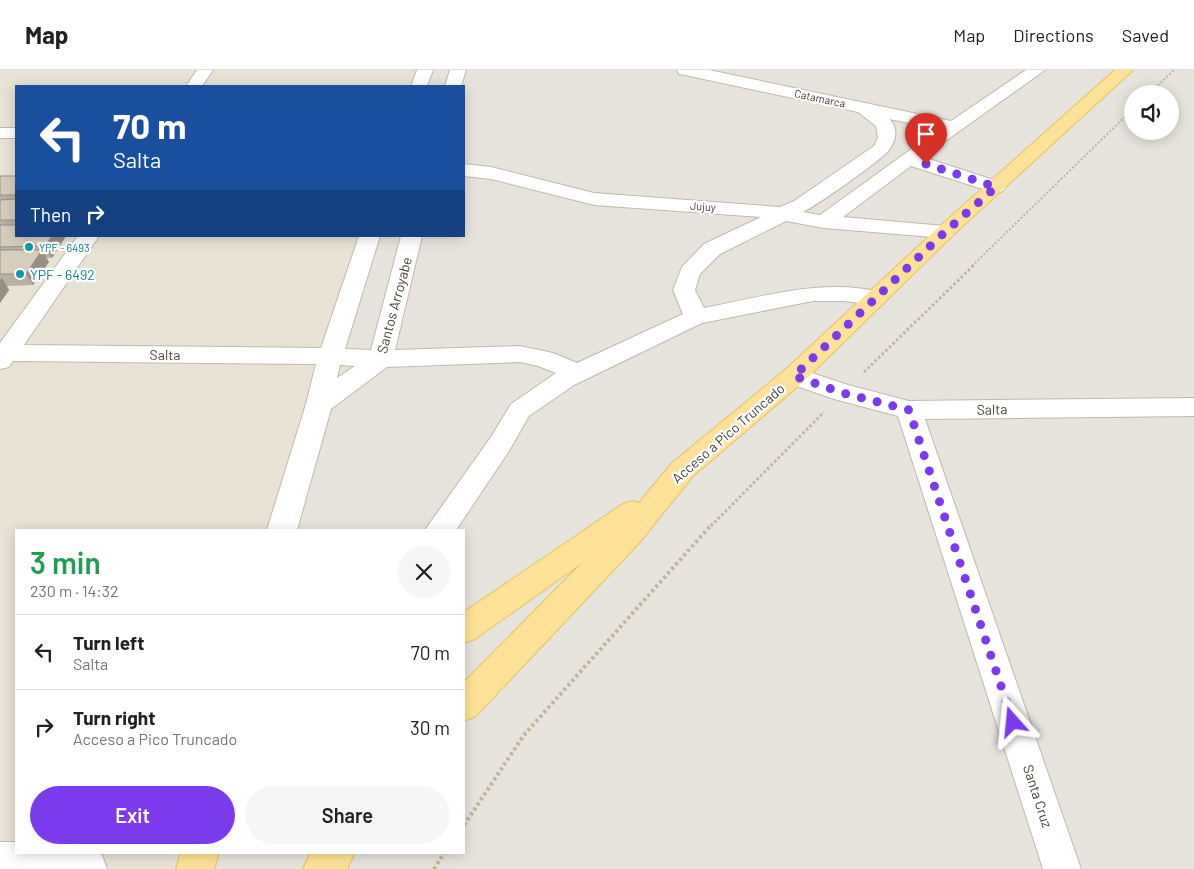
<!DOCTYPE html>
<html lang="en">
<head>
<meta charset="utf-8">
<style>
	:root { --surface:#fff; --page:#f6f6f6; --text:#202124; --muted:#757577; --line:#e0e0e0; --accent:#7c3aed }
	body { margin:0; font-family:Barlow,sans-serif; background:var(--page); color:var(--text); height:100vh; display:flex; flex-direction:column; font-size:19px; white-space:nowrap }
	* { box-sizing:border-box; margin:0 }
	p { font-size:16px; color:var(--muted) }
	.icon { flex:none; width:28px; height:28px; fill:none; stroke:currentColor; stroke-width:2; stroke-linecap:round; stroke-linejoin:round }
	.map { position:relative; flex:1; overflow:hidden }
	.panel { position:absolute; left:15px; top:459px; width:450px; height:325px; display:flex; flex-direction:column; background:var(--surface); border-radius:0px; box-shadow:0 2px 12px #0003 }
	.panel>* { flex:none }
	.top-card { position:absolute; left:15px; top:15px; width:450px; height:152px; border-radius:0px; box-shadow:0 2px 12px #0003; background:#1a4fa0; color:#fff; overflow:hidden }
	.buttons { position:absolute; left:1124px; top:15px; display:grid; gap:10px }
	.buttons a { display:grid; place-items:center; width:55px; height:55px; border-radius:50%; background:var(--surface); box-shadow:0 2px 12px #0003; font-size:25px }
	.pin { position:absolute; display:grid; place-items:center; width:42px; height:42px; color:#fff; margin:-51px -21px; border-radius:50% 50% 50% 0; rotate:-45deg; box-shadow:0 0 5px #0007 }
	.pin .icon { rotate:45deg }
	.me { position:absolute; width:55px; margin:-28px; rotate:342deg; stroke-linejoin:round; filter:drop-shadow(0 0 4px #0008) }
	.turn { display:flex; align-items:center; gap:18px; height:105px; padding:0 15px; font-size:22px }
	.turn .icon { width:65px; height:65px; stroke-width:2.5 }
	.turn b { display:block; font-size:35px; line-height:42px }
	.then { display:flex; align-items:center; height:48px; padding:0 15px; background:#0003; gap:10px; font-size:19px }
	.round { display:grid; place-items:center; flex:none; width:52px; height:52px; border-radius:26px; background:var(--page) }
	.headline { display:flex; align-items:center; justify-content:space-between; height:85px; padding:0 15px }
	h1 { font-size:30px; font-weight:600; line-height:38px; color:#1e9e55 }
	.action { display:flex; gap:10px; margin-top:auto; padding:10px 15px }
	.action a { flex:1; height:58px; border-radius:30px; background:var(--accent); color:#fff; font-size:20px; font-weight:600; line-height:58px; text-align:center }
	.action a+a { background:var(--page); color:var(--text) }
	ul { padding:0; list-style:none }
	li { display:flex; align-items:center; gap:15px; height:75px; padding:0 15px; border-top:1px solid var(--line) }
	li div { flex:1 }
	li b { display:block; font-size:19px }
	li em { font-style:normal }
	header { display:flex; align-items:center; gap:30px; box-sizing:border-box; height:70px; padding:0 25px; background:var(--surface); border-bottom:1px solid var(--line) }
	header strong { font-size:24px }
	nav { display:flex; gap:28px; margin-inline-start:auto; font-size:18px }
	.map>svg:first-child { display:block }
	.residential { fill:#e9e3d6 }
	.industrial { fill:#e7e3dd; fill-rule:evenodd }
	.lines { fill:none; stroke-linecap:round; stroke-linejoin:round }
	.minor-casing { stroke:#c1b9aa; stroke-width:2 }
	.major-casing { stroke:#eac161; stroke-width:2 }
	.path-far2 { stroke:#c4b59a; stroke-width:2; stroke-dasharray:2 2; stroke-linecap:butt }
	.path-far1 { stroke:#c4b59a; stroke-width:3; stroke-dasharray:2.5 2.5; stroke-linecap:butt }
	.path { stroke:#c4b59a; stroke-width:4; stroke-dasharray:3 3; stroke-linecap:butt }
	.minor { fill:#fff; fill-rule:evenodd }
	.major { fill:#ffe297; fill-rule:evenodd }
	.wall { fill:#b9b0a3 }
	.shaded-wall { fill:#969084 }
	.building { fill:#d7cdbd; stroke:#969084 }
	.route { stroke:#7c3aed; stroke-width:9; stroke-dasharray:0 16.2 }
	.culture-dot { fill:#0f9aa8; stroke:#fff; stroke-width:2 }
	.labels { text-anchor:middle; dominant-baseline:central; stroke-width:4.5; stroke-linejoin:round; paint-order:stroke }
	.far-street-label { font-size:11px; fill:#494236; stroke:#fff }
	.far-culture-label { font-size:11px; fill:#0d838f; stroke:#fff; text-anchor:start }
	.culture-label { font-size:14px; fill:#0d838f; stroke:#fff; text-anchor:start }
	.street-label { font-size:14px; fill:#494236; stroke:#fff }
</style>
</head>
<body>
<header>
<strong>Map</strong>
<nav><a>Map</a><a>Directions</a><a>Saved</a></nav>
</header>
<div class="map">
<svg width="1194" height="799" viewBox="0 0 1194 799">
	<rect width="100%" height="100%" fill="#f5f1e8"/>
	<path class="residential" d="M 0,0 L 425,0 L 419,16 L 16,16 L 16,166 L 370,166 L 282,460 L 16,460 L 16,782 L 200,783 L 195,799 L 0,799 Z"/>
	<path class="industrial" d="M 425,0 L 1194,0 L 1194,799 L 195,799 L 200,783 L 464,782 L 464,460 L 282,460 L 370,166 L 464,166 L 464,16 L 419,16 ZM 1132,24 L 1170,24 L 1170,61 L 1132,61 Z"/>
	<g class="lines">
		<g class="minor-casing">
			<g id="minor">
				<path d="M 197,0 L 213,0 L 202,16 L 186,16 Z"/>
				<path d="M 417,0 L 433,0 L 427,16 L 411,16 Z"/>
				<path d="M 450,0 L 466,0 L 461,16 L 445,16 Z"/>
				<path d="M 677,0 L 709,0 L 951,51 L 1026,0 L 1045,0 L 923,87 L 1003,113 L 1006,117 L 1003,121 L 996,123 L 989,121 L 911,96 L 843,147 L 945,156 L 952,158 L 955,162 L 952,166 L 945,168 L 824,158 L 786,151 L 720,184 L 700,204 L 695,220 L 704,238 C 763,227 824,207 884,223 L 887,228 L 884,233 L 876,235 L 844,231 L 813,231 L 702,253 L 574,315 L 529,346 L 509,381 L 456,460 L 425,460 L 491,367 L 511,334 L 556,303 L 538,296 L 520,292 L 387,297 L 331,339 L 297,460 L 267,460 L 306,334 L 316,294 L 13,291 L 9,297 L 0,299 L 0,273 L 78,166 L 99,166 L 24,275 L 321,278 L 359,166 L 380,166 L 345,279 L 371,280 L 401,166 L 422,166 L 395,280 L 520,276 L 553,283 L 577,293 L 683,244 L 673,220 L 682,197 L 704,174 L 761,147 L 594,135 L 491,109 L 464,106 L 464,94 L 491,97 L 594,123 L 780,137 L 794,131 L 874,76 L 878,68 L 876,56 L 858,42 L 685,5 L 679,4 ZM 889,49 L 939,59 L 820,145 L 803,142 C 816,136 883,89 889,80 C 896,70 899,58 889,49 ZM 340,295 L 355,296 L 337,308 Z"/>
				<rect x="0" y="58" width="16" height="10"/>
				<path d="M 794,297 L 848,315 L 909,331 L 1194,328 L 1194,346 L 925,349 L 1081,799 L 1043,799 L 898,346 L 834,329 L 785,312 L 782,306 L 785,300 Z"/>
				<path d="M 0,772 L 16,772 L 16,782 L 95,782 L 102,785 L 107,799 L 0,799 Z"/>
			</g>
		</g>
		<g class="major-casing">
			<g id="major">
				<path d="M 1115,0 L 1133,0 L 952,166 L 803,312 L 692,407 L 639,473 L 476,646 L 464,651 L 464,612 L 582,493 L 475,569 L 464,573 L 464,542 L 623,434 L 633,431 L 639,433 L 672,393 L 785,300 L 938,158 Z"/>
				<path d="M 181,782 L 219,782 L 214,799 L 176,799 Z"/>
				<path d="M 311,782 L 355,782 L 347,799 L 303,799 Z"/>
			</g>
		</g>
		<g class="path-far2">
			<path d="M 1149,24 L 1174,0"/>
			<path d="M 972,196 L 1132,40"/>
		</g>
		<g class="path-far1">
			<path d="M 864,302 L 974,195"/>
			<path d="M 711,456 L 824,342"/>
		</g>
		<g class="path">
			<path d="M 464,755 L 524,665 L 712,454"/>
			<path d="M 434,799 L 445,782"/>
		</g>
		<use href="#minor" class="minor"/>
		<use href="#major" class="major"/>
	</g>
	<path class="wall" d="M 0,106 L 16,106 L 16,166 L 66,166 L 52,188 L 46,188 L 49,192 L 33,215 L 7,216 L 9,220 L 0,233 Z"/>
	<g class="shaded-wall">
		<path d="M 52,166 L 66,166 L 52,188 L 45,176 Z"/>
		<path d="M 42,180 L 49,192 L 33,215 L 26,204 Z"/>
		<path d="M 2,208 L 9,220 L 0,233 L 0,210 Z"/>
	</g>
	<g class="building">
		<rect x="0" y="106" width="16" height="19"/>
		<path d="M 16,129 L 16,150 L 0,150 L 0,130 Z"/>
		<path d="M 0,155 L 16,155 L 16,166 L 52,166 L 45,176 L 0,177 Z"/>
		<path d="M 0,180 L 42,180 L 26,204 L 0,204 Z"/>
	</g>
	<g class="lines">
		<path class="route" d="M 926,94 L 996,117 L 945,162 L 794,306 L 843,323 L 909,340 L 1013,652"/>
	</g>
	<g class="culture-dot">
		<circle cx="29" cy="177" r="5"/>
		<circle cx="20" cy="204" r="5"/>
	</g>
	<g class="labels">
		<g class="far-street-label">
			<text transform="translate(820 28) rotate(12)">Catamarca</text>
			<text transform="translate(703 136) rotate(4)">Jujuy</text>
		</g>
		<g class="far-culture-label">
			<text x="39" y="177">YPF - 6493</text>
		</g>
		<g class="culture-label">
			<text x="30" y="204">YPF - 6492</text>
		</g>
		<g class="street-label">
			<text transform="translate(394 235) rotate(-75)">Santos Arroyabe</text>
			<text x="165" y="284">Salta</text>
			<text transform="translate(992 339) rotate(-1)">Salta</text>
			<text transform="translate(728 363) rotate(-41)">Acceso a Pico Truncado</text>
			<text transform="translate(1038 726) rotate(72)">Santa Cruz</text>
		</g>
	</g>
</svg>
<div class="buttons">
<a><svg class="icon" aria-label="sound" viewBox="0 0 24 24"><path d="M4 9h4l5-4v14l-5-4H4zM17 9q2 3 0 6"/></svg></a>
</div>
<div class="pin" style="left:926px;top:94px;background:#d93025"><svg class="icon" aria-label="arrive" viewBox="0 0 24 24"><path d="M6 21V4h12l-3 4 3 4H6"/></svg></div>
<svg class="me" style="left:1013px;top:652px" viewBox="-20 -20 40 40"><path d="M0-17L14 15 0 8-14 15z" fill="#7c3aed" stroke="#fff" stroke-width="4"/></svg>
<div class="top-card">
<div class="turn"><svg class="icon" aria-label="left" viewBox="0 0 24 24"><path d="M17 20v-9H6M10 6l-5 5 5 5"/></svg><div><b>70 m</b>Salta</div></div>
<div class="then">Then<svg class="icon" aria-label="right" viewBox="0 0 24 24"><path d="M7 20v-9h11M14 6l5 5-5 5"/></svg></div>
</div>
<section class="panel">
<div class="headline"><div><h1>3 min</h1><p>230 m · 14:32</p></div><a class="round"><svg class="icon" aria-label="close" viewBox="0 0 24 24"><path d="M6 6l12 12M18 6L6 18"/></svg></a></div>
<ul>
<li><svg class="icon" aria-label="left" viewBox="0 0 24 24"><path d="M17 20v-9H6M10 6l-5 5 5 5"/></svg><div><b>Turn left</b><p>Salta</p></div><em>70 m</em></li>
<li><svg class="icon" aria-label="right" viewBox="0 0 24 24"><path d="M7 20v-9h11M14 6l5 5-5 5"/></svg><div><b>Turn right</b><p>Acceso a Pico Truncado</p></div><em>30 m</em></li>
</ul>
<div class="action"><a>Exit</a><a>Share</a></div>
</section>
</div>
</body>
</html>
